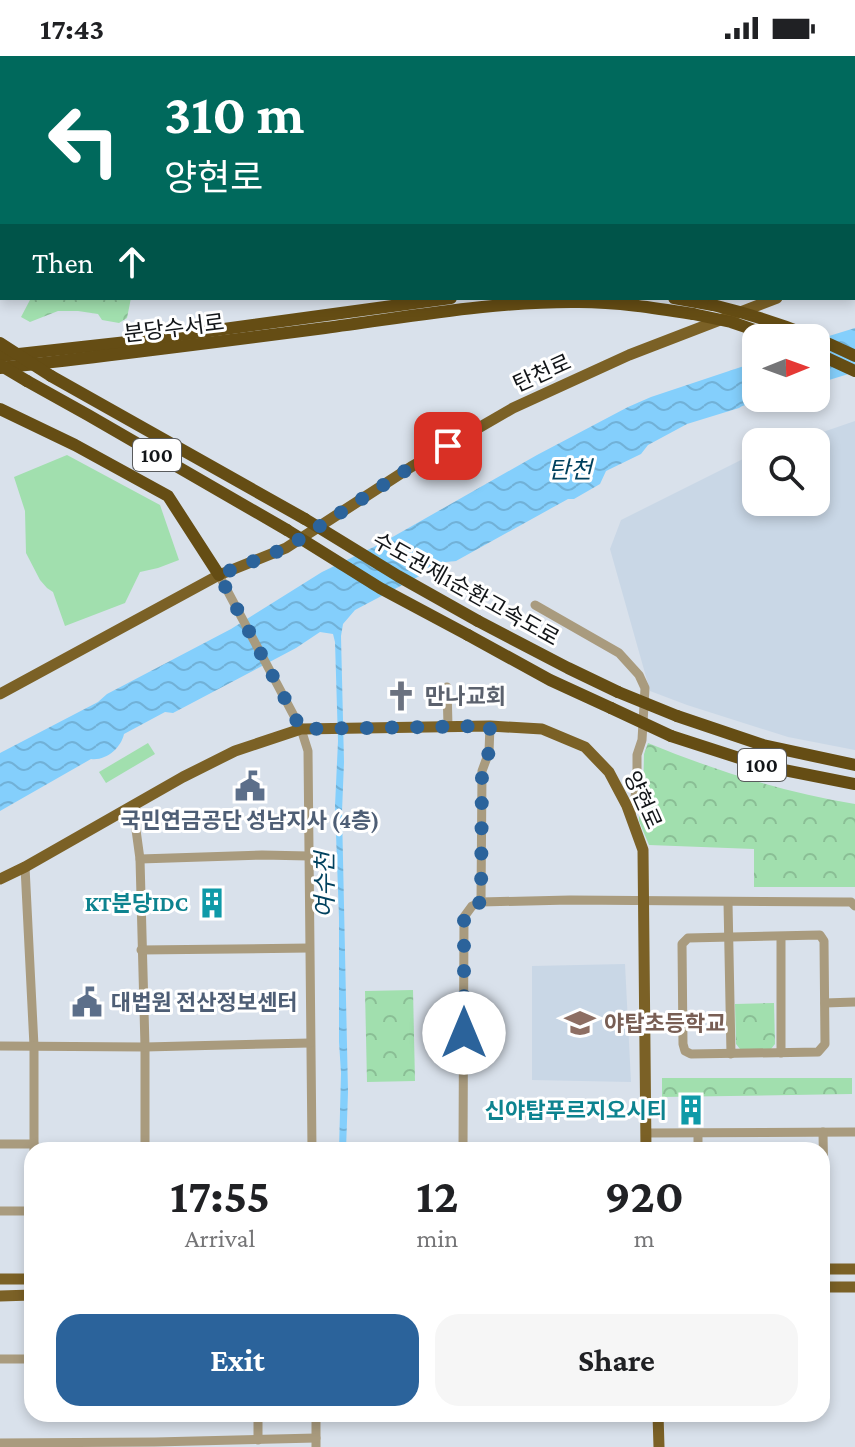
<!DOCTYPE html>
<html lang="en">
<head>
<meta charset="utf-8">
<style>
	:root { --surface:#fff; --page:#f6f6f6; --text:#202124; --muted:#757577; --accent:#2b639b }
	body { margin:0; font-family:"Crimson Pro","Noto Sans KR",serif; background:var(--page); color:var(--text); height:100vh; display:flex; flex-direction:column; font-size:30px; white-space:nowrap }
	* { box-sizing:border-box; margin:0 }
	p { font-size:26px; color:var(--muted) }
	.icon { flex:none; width:44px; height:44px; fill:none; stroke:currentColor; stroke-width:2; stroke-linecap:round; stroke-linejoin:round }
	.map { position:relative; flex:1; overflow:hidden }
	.side { position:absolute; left:24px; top:1086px; width:806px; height:280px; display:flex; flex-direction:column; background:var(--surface); border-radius:24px; box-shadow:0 4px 12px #0003 }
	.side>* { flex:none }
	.hud { position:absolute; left:0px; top:0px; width:856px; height:244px; box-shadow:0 4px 12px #0003; background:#00695c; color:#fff; overflow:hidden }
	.needle { width:52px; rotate:89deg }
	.fabs { position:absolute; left:742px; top:268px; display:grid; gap:16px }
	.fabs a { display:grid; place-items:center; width:88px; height:88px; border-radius:16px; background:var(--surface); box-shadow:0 4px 12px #0003; font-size:40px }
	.pin { position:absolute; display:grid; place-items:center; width:68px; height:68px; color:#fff; margin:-34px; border-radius:16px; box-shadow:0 4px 12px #0006 }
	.me { position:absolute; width:88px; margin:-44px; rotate:0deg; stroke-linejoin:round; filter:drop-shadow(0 0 6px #0008) }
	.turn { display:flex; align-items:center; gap:28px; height:168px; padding:0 32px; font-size:36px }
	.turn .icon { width:104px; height:104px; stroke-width:2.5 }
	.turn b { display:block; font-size:56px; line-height:68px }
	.then { display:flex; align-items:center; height:76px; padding:0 32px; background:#0003; gap:16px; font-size:30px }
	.eta { display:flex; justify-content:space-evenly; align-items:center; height:136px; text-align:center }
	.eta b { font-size:48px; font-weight:700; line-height:56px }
	.button { display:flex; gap:16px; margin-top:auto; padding:16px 32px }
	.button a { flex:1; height:92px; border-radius:24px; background:var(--accent); color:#fff; font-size:32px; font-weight:700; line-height:92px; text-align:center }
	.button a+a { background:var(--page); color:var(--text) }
	.status { display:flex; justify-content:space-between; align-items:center; height:56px; padding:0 40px; background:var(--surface); direction:ltr }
	.status svg { height:22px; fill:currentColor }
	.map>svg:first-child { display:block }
	.built { fill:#c9d7e6 }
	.grass { fill:#a1dfae }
	.forest { fill:url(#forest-crowns) }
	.water { fill:url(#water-waves) }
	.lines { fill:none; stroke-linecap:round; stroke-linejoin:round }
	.minor { stroke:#a99b7e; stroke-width:9 }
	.major { stroke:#7b6126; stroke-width:11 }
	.highway { stroke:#654d14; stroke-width:12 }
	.highway-bridge { stroke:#654d14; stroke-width:12 }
	.route { stroke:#2b639b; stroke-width:14; stroke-dasharray:0 25.2 }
	.labels { text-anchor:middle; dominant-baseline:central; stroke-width:6; stroke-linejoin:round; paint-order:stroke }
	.shield { fill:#fff; stroke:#595b5d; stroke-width:2 }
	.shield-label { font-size:20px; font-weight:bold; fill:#121518 }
	.street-label { font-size:22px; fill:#121518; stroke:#fff }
	.worship-label { font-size:22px; font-weight:bold; fill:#5b616d; stroke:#fff; text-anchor:start }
	.service-label { font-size:22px; font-weight:bold; fill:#4e5e75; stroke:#fff }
	.culture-label { font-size:22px; font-weight:bold; fill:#0d838f; stroke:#fff; text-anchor:end }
	.education-label { font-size:22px; font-weight:bold; fill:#785e54; stroke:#fff; text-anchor:start }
	.water-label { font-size:24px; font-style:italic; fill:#00415e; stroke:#fff }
</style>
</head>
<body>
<div class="status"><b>17:43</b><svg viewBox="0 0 49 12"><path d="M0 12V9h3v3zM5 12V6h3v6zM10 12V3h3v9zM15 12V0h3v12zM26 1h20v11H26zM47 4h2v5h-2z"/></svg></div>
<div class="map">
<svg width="855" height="1391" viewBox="0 0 855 1391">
	<defs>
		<pattern id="forest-crowns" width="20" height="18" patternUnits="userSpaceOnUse" patternTransform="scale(2)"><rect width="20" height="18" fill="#a1dfae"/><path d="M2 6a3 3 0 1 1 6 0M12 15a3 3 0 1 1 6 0" fill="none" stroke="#8abe95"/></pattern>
		<pattern id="water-waves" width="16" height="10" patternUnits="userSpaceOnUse" patternTransform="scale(2)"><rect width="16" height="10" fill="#84cffc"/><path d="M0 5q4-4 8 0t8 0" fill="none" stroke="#71b1d7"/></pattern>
	</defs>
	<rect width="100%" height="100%" fill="#d9e1eb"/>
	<g class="built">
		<path d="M 855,365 L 855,694 L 788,681 L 687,649 L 650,635 L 610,493 L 621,464 L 743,403 L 756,399 L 756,446 L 816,446 L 816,386 L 794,386 Z"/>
		<path d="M 625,908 L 631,1026 L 532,1024 L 532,910 Z"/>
	</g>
	<g class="grass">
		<path d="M 67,399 L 160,449 L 179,504 L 158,512 L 140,516 L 125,547 L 65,570 L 53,536 L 47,532 L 40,524 L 26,497 L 25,455 L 14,421 Z"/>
		<path d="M 148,687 L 155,698 L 106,727 L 99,716 Z"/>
	</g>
	<g class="forest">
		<path d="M 31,242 L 131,242 L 127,262 L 119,267 L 102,264 L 98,258 L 78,255 L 58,255 L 30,266 L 21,261 Z"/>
		<path d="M 648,687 C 716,715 783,736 855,748 L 855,831 L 754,831 L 754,793 L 649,789 L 639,765 L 639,756 L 643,741 L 644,698 Z"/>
		<path d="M 413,934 L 415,1025 L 367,1026 L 365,935 Z"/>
		<path d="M 774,947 L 775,988 L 771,993 L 740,993 L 736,988 L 735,948 Z"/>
		<path d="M 662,1022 L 852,1022 L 852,1038 L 662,1041 Z"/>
	</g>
	<g class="water">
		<path d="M 855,272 L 855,316 L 816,328 L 816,284 Z"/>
		<path d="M 756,306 L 756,342 L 773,342 C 763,349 749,345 739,352 L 687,368 L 648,389 L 641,398 L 606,415 L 600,428 L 574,443 L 568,443 L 456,505 L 446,506 L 355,554 L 343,568 L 341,580 L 344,706 L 342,756 L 348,1036 L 346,1094 L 339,1094 L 341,1017 L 339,986 L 339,862 L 335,750 L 338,685 L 335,586 L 333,578 L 320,576 L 296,592 L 173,657 L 165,656 L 124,678 C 121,692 106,705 91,703 L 0,755 L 0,697 L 98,646 L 107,638 L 231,573 L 322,516 L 382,487 L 537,399 L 628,351 L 651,341 Z"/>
	</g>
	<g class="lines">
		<g class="minor">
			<path d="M 486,0 L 487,2"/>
			<path d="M 854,83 L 854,90"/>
			<path d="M 854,184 L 855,184"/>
			<path d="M 219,519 L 301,673 L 308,695 L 312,1094"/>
			<path d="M 535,549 L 619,597 L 639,619 L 645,632 L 642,684 L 637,699 L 637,731 L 631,759"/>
			<path d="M 447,631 L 448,670"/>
			<path d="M 133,752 L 140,803 L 145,991 L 145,1094"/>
			<path d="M 140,803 L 262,799 L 309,800"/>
			<path d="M 25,811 L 34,990 L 34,1094"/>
			<path d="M 481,846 L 570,844 L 843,846 L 851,846 L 855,850"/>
			<path d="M 728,846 L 731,998"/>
			<path d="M 820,879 L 824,885 L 825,988 L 818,996 L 691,998 L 685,995 L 683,988 L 682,888 L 688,882 Z"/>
			<path d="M 781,881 L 781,997"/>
			<path d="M 141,894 L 309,892"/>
			<path d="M 825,947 L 855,946"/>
			<path d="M 0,990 L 145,991 L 310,987"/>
			<path d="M 646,1077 L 855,1076"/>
			<path d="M 698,1077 L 698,1094"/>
			<path d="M 0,1088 L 34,1088"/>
			<path d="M 463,1094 L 464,861 L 472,850 L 481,846 L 482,715 L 489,696 L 490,670"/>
			<path d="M 822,1140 L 824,1137 L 823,1076"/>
			<path d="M 0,1155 L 32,1155"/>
			<path d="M 0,1303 L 32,1303"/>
			<path d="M 258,1358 L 258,1384"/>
			<path d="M 316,1358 L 316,1391"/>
			<path d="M 0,1387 L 155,1386 L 316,1382"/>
		</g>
		<g class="major">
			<path d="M 854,213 L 855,213"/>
			<path d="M 0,638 L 219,519 L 286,492 L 411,411 L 513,352 L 629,299 L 777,242"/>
			<path d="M 0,823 L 25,811 L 183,721 L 235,695 L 301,673 L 490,670 L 542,673 L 585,691 L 609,716 L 627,750 L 643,794 L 646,1094"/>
			<path d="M 822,1213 L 855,1213"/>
			<path d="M 0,1223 L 32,1223"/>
			<path d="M 822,1231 L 855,1231"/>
			<path d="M 0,1240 L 32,1239"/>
			<path d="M 658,1358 L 659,1391"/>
		</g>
		<g class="highway">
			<path d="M 674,242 L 713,249"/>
			<path d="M 816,297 L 855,315"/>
			<path d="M 0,300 L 136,285 L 451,242"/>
			<path d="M 0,312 C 109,300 217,286 325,272 C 409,261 494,245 579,246 C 617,246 655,252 693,258"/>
			<path d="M 51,320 L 305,463"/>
			<path d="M 27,325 L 88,359 L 287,474"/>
			<path d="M 0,353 L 75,389 L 168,440 L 219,519"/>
			<path d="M 478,565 L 568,612 L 618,636"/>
			<path d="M 468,579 L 550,624 L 611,652"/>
			<path d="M 677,660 L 763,689 L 855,709"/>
			<path d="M 671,680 L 764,710 L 855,728"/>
		</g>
		<g class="highway-bridge">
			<path d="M 713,249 C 762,261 809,277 855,300"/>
			<path d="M 693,258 L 731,266 L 778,282"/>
			<path d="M 0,287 L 51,320"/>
			<path d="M 0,309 L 27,325"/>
			<path d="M 305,463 L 398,520 L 478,565"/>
			<path d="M 287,474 L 380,532 L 468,579"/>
			<path d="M 618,636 L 677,660"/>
			<path d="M 611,652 L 671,680"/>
		</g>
	</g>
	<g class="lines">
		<path class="route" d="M 448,390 L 411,411 L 286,492 L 219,519 L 301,673 L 490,670 L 489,696 L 482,715 L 481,846 L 472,850 L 464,861 L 464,977"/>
	</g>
	<defs>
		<g id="church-bare" transform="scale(2.4)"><path d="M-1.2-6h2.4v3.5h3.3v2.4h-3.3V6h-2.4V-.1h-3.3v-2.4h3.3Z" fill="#6b7280" stroke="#fff" stroke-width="2.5" paint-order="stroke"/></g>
		<g id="civic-bare" transform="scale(2.4)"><path d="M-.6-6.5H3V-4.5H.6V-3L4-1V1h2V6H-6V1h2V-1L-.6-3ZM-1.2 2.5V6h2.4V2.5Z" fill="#5c6f8a" stroke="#fff" stroke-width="2.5" paint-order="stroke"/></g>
		<g id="building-bare" transform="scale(2.4)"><path d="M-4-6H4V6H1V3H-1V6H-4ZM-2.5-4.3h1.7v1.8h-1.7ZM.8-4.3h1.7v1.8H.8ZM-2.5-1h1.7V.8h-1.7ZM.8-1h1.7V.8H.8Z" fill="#0f9aa8" stroke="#fff" stroke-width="2.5" paint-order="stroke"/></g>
		<g id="school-bare" transform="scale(2.4)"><path d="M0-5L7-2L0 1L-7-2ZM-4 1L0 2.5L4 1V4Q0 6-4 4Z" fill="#8d6e63" stroke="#fff" stroke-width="2.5" paint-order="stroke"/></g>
	</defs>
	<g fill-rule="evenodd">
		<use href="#church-bare" x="401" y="640"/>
		<use href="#civic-bare" x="250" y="730"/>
		<use href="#building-bare" x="212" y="847"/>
		<use href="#civic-bare" x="87" y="946"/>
		<use href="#school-bare" x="580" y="967"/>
		<use href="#building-bare" x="691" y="1054"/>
	</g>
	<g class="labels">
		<g class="shield">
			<rect x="133" y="383" width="48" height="32" rx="6"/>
			<rect x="738" y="693" width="48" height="32" rx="6"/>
		</g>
		<g class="shield-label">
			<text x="157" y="399">100</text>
			<text x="762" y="709">100</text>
		</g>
		<g class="street-label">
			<text transform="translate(174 272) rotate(-7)">분당수서로</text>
			<text transform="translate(542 317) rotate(-24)">탄천로</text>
			<text transform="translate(466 533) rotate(29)">수도권제1순환고속도로</text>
			<text transform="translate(643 744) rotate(66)">양현로</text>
		</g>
		<g class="worship-label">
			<text x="425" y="640">만나교회</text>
		</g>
		<g class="service-label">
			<text x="250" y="764">국민연금공단 성남지사 (4층)</text>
			<text x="111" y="946" text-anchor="start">대법원 전산정보센터</text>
		</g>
		<g class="culture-label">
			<text x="188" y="847">KT분당IDC</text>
			<text x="667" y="1054">신야탑푸르지오시티</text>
		</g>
		<g class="education-label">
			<text x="604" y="967">야탑초등학교</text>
		</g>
		<g class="water-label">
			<text x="570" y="413">탄천</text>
			<text transform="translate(324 829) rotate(-90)">여수천</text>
		</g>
	</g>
</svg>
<div class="fabs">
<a><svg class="needle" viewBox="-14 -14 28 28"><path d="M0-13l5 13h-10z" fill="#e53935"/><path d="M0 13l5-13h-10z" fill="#757577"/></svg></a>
<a><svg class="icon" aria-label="search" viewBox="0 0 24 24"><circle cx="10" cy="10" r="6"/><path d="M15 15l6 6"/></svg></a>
</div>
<div class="pin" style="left:448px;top:390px;background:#d93025"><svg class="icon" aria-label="arrive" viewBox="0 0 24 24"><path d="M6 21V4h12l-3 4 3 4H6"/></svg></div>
<svg class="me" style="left:464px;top:977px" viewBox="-20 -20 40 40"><circle r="19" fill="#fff"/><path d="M0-13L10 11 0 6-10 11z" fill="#2b639b"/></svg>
<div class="hud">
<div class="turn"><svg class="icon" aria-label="left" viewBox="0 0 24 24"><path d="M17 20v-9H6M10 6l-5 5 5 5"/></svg><div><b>310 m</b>양현로</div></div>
<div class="then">Then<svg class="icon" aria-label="ahead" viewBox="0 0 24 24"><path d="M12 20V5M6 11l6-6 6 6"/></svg></div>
</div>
<section class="side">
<div class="eta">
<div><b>17:55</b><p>Arrival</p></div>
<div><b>12</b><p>min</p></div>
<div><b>920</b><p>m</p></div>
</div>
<div class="button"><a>Exit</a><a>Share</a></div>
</section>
</div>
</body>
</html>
